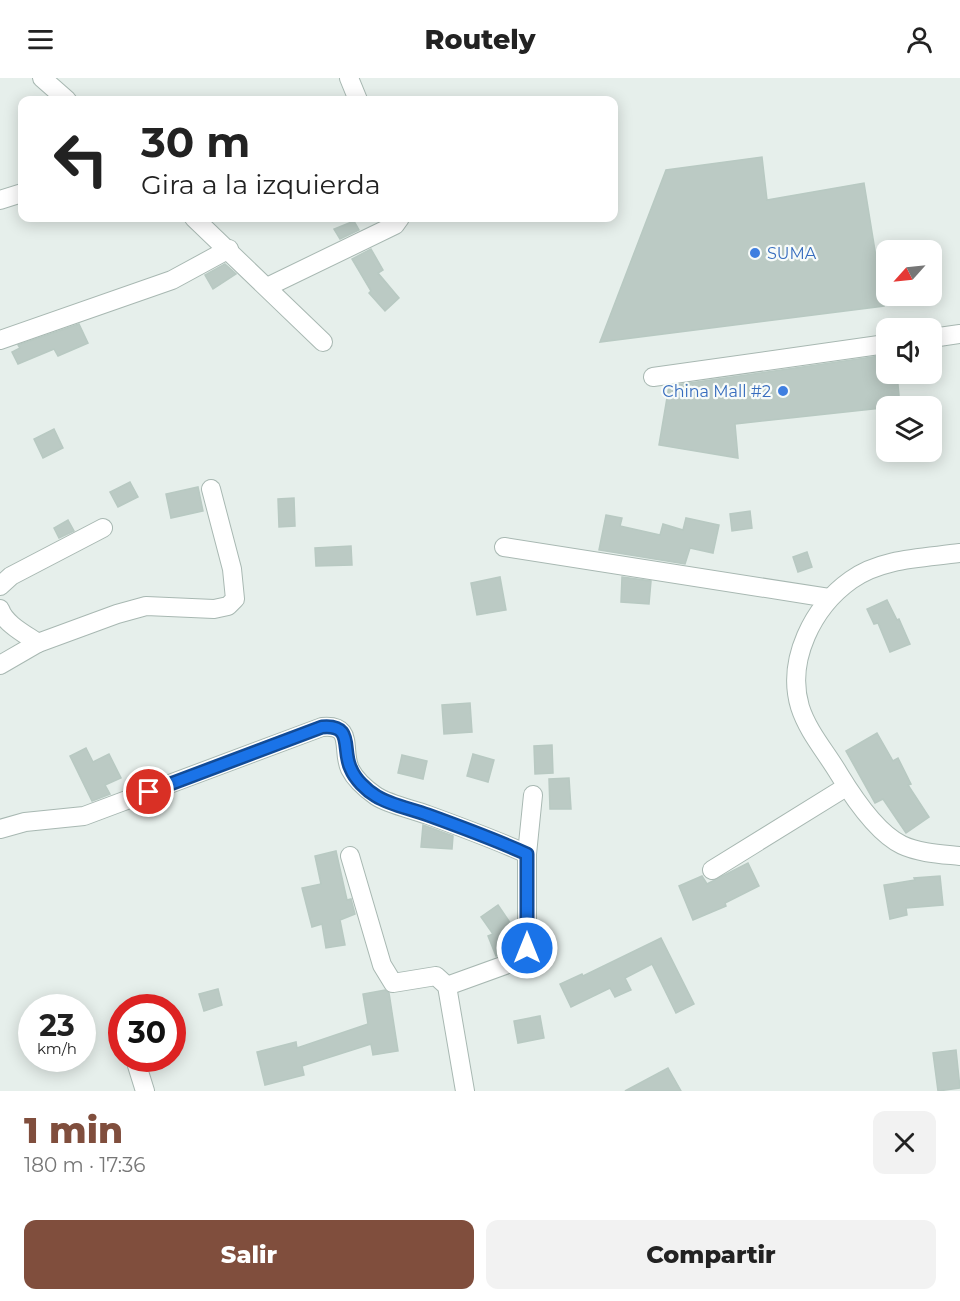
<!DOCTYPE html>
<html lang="es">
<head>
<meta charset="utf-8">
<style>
	:root { --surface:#fff; --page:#f2f2f2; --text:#222; --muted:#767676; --accent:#804e3d }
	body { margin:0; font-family:Montserrat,sans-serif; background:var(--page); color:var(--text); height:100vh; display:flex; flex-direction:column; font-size:22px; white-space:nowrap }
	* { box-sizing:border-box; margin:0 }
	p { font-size:20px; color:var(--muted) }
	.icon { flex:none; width:33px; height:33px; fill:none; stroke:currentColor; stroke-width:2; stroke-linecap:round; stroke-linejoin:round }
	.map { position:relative; height:1013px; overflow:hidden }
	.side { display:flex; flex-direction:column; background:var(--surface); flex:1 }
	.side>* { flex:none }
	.top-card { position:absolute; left:18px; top:18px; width:600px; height:126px; border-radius:12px; box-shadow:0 3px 15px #0003; background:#fff; color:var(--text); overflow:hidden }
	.needle { width:39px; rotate:243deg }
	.fabs { position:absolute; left:876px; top:162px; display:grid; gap:12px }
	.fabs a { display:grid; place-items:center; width:66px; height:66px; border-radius:12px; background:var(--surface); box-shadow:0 3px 15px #0003; font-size:30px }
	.speed { position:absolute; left:18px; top:916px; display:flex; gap:12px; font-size:30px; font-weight:700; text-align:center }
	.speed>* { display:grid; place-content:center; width:78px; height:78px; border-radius:50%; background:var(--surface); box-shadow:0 3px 15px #0003; line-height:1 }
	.speed small { font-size:15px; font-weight:400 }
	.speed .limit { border:9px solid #d22; background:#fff; color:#111 }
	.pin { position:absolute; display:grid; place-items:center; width:51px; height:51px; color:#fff; margin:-26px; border:3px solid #fff; border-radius:50%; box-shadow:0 2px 6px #0007 }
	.me { position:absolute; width:66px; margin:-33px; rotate:0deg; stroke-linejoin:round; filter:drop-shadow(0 0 4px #0008) }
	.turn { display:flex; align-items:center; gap:21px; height:126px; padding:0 24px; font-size:27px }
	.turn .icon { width:78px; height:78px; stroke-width:2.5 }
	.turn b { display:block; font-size:42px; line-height:51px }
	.round { display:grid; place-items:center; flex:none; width:63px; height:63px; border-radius:12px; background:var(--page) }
	.overview { display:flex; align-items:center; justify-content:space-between; height:102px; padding:0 24px }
	h1 { font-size:36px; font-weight:800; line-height:45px; color:var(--accent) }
	.cta { display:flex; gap:12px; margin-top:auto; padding:12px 24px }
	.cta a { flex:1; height:69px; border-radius:12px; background:var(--accent); color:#fff; font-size:24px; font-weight:800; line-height:69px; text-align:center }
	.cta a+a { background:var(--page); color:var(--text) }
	header { display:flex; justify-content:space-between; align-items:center; height:78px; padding:0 24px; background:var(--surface); font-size:27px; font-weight:800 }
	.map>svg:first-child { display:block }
	.building { fill:#bbcac4; stroke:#b8c9c2; stroke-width:1.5 }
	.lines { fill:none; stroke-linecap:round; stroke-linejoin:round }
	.minor-casing { stroke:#a8b8b2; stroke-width:20 }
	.minor { stroke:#fff; stroke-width:18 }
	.route-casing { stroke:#114b97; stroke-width:15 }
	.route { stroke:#1a73e8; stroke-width:10 }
	.shop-dot { fill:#3f7fe0; stroke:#f7fbf9; stroke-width:2 }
	.labels { text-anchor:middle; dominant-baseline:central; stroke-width:4.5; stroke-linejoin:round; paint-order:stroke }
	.shop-label { font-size:16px; fill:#366cbe; stroke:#f7fbf9; text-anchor:start }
</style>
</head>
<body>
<header><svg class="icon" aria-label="menu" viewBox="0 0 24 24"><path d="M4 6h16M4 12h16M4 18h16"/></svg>Routely<svg class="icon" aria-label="person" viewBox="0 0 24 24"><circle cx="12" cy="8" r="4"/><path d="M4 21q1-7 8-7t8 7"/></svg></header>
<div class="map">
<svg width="960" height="1013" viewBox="0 0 960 1013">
	<rect width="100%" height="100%" fill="#e6efeb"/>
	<g class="building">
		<path d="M 762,79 L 767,122 L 864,105 L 884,228 L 600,264 L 666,92 Z"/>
		<path d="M 354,143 L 359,152 L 340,161 L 334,151 Z"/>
		<path d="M 371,171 L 383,192 L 378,195 L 399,220 L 385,233 L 369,215 L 371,213 L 352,181 Z"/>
		<path d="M 225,186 L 236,196 L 213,211 L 205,197 Z"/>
		<path d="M 79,246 L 88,265 L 58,278 L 54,271 L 18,286 L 12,274 L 20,270 L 18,267 Z"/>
		<path d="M 886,277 L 886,296 L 897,296 L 900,328 L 735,346 L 738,380 L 659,367 L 669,308 Z"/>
		<path d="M 54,351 L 63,370 L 43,380 L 34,361 Z"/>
		<path d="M 130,404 L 138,419 L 118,429 L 110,414 Z"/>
		<path d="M 198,409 L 203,433 L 171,440 L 166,416 Z"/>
		<path d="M 294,420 L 295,448 L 279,449 L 278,421 Z"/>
		<path d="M 750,433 L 752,450 L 732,453 L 730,436 Z"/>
		<path d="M 606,437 L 622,440 L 620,448 L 660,457 L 663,446 L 683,452 L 686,440 L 719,447 L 713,475 L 690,470 L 685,486 L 599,472 Z"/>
		<path d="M 68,442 L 74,453 L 59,460 L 54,450 Z"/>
		<path d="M 351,468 L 352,487 L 316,488 L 315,470 Z"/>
		<path d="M 807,474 L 812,489 L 798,494 L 793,479 Z"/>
		<path d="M 500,499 L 506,532 L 477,537 L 471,505 Z"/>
		<path d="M 622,499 L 651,503 L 649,526 L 621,524 Z"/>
		<path d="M 887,522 L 897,542 L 899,541 L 910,566 L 890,574 L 878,545 L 874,546 L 867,531 Z"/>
		<path d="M 470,625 L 472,654 L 444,656 L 442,627 Z"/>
		<path d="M 877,655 L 893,683 L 898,680 L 911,706 L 908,707 L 929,739 L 906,755 L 883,721 L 875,725 L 846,673 Z"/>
		<path d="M 552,667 L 553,695 L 535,696 L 534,668 Z"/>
		<path d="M 86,670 L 93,684 L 109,676 L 121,700 L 105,707 L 110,716 L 92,723 L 70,678 Z"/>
		<path d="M 473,676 L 494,682 L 488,704 L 467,698 Z"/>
		<path d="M 402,677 L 427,683 L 423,701 L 398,695 Z"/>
		<path d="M 569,700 L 571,731 L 550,731 L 549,701 Z"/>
		<path d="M 423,747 L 453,758 L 452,771 L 421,769 Z"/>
		<path d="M 336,773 L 347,822 L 351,821 L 355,836 L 340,842 L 345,867 L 326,870 L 322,846 L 312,849 L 302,810 L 321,806 L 315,778 Z"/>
		<path d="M 748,785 L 759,808 L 725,825 L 726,828 L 693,842 L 679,808 L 702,798 L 707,806 Z"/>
		<path d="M 940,798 L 943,827 L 906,830 L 907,837 L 890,841 L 884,807 L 915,802 L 914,800 Z"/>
		<path d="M 498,827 L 515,852 L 516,868 L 513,872 L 496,878 L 488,858 L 493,856 L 481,839 Z"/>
		<path d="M 661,860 L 694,926 L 676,935 L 652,886 L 625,900 L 631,912 L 615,919 L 610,910 L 571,929 L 560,906 L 582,896 L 583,898 Z"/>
		<path d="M 218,911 L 222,927 L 204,933 L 199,916 Z"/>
		<path d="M 385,912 L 389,915 L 398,973 L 373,977 L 371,966 L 302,988 L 304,997 L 265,1007 L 257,974 L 296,964 L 297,970 L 368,946 L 363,916 Z"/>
		<path d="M 540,938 L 544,960 L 518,965 L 514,943 Z"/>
		<path d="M 956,972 L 960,1010 L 938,1013 L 933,975 Z"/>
		<path d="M 668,990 L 681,1013 L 625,1013 Z"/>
	</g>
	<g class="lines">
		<g class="minor-casing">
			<g id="minor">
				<path d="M 42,0 L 67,22"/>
				<path d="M 349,0 L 358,22"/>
				<path d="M 0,122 L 22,115"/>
				<path d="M 194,140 L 323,264"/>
				<path d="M 267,209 L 395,147 L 400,140"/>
				<path d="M 932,260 L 960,256"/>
				<path d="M 0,262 L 172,202 L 229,171"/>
				<path d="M 653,299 L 886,266"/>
				<path d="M 504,469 L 829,520"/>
				<path d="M 960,475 C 924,480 881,480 851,502 C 813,529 786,582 800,629 C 808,654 826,674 839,696 C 853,719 877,755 902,767 C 919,775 941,776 960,778"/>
				<path d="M 0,508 L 11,498 L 103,450"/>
				<path d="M 0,531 C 5,546 25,556 38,565 L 117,536 L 146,528 L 214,531 L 228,528 L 235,521 L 232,491 L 211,411"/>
				<path d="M 0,587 L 38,565"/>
				<path d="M 0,751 L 25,744 L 84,738 L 322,649 C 355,646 341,672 350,691 C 355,701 366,711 376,718 C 390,727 412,731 428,737 C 461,749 494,761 527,776"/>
				<path d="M 350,778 L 382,887 L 393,905 L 436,898 L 447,908 L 465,1013"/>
				<path d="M 712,792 L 846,709"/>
				<path d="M 447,908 L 519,882 L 525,877 L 527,870 L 527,776 L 533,717"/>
				<path d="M 135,981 L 145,1013"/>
			</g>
		</g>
		<use href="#minor" class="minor"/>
	</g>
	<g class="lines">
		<g class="route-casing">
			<path id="route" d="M 149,714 L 322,649 C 355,646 341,672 351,691 C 355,701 366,712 376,718 C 390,727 412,731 428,737 C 461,749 494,761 527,776 L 527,870"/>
		</g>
		<use href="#route" class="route"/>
	</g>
	<g class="shop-dot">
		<circle cx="755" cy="175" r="6"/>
		<circle cx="783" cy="313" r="6"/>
	</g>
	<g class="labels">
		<g class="shop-label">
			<text x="767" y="175">SUMA</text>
			<text x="771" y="313" text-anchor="end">China Mall #2</text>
		</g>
	</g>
</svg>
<div class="fabs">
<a><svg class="needle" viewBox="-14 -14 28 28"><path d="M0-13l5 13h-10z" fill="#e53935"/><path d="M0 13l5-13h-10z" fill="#767676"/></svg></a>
<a><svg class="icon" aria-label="sound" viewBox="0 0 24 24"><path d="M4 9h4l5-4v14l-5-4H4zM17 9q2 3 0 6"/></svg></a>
<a><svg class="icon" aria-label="layers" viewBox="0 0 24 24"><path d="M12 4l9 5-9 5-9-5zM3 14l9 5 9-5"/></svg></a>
</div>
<div class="speed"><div>23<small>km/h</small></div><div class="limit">30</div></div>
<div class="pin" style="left:149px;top:714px;background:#d93025"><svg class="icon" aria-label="arrive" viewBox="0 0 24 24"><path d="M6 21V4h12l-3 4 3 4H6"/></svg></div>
<svg class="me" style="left:527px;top:870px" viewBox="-20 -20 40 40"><circle r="17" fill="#1a73e8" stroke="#fff" stroke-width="3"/><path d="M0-11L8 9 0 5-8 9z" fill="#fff"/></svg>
<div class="top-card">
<div class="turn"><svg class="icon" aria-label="left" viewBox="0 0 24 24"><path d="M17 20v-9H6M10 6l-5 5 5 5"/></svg><div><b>30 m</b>Gira a la izquierda</div></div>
</div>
</div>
<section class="side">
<div class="overview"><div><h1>1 min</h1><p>180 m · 17:36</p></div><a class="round"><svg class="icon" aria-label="close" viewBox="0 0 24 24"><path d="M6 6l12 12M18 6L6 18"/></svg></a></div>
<div class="cta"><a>Salir</a><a>Compartir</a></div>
</section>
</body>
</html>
